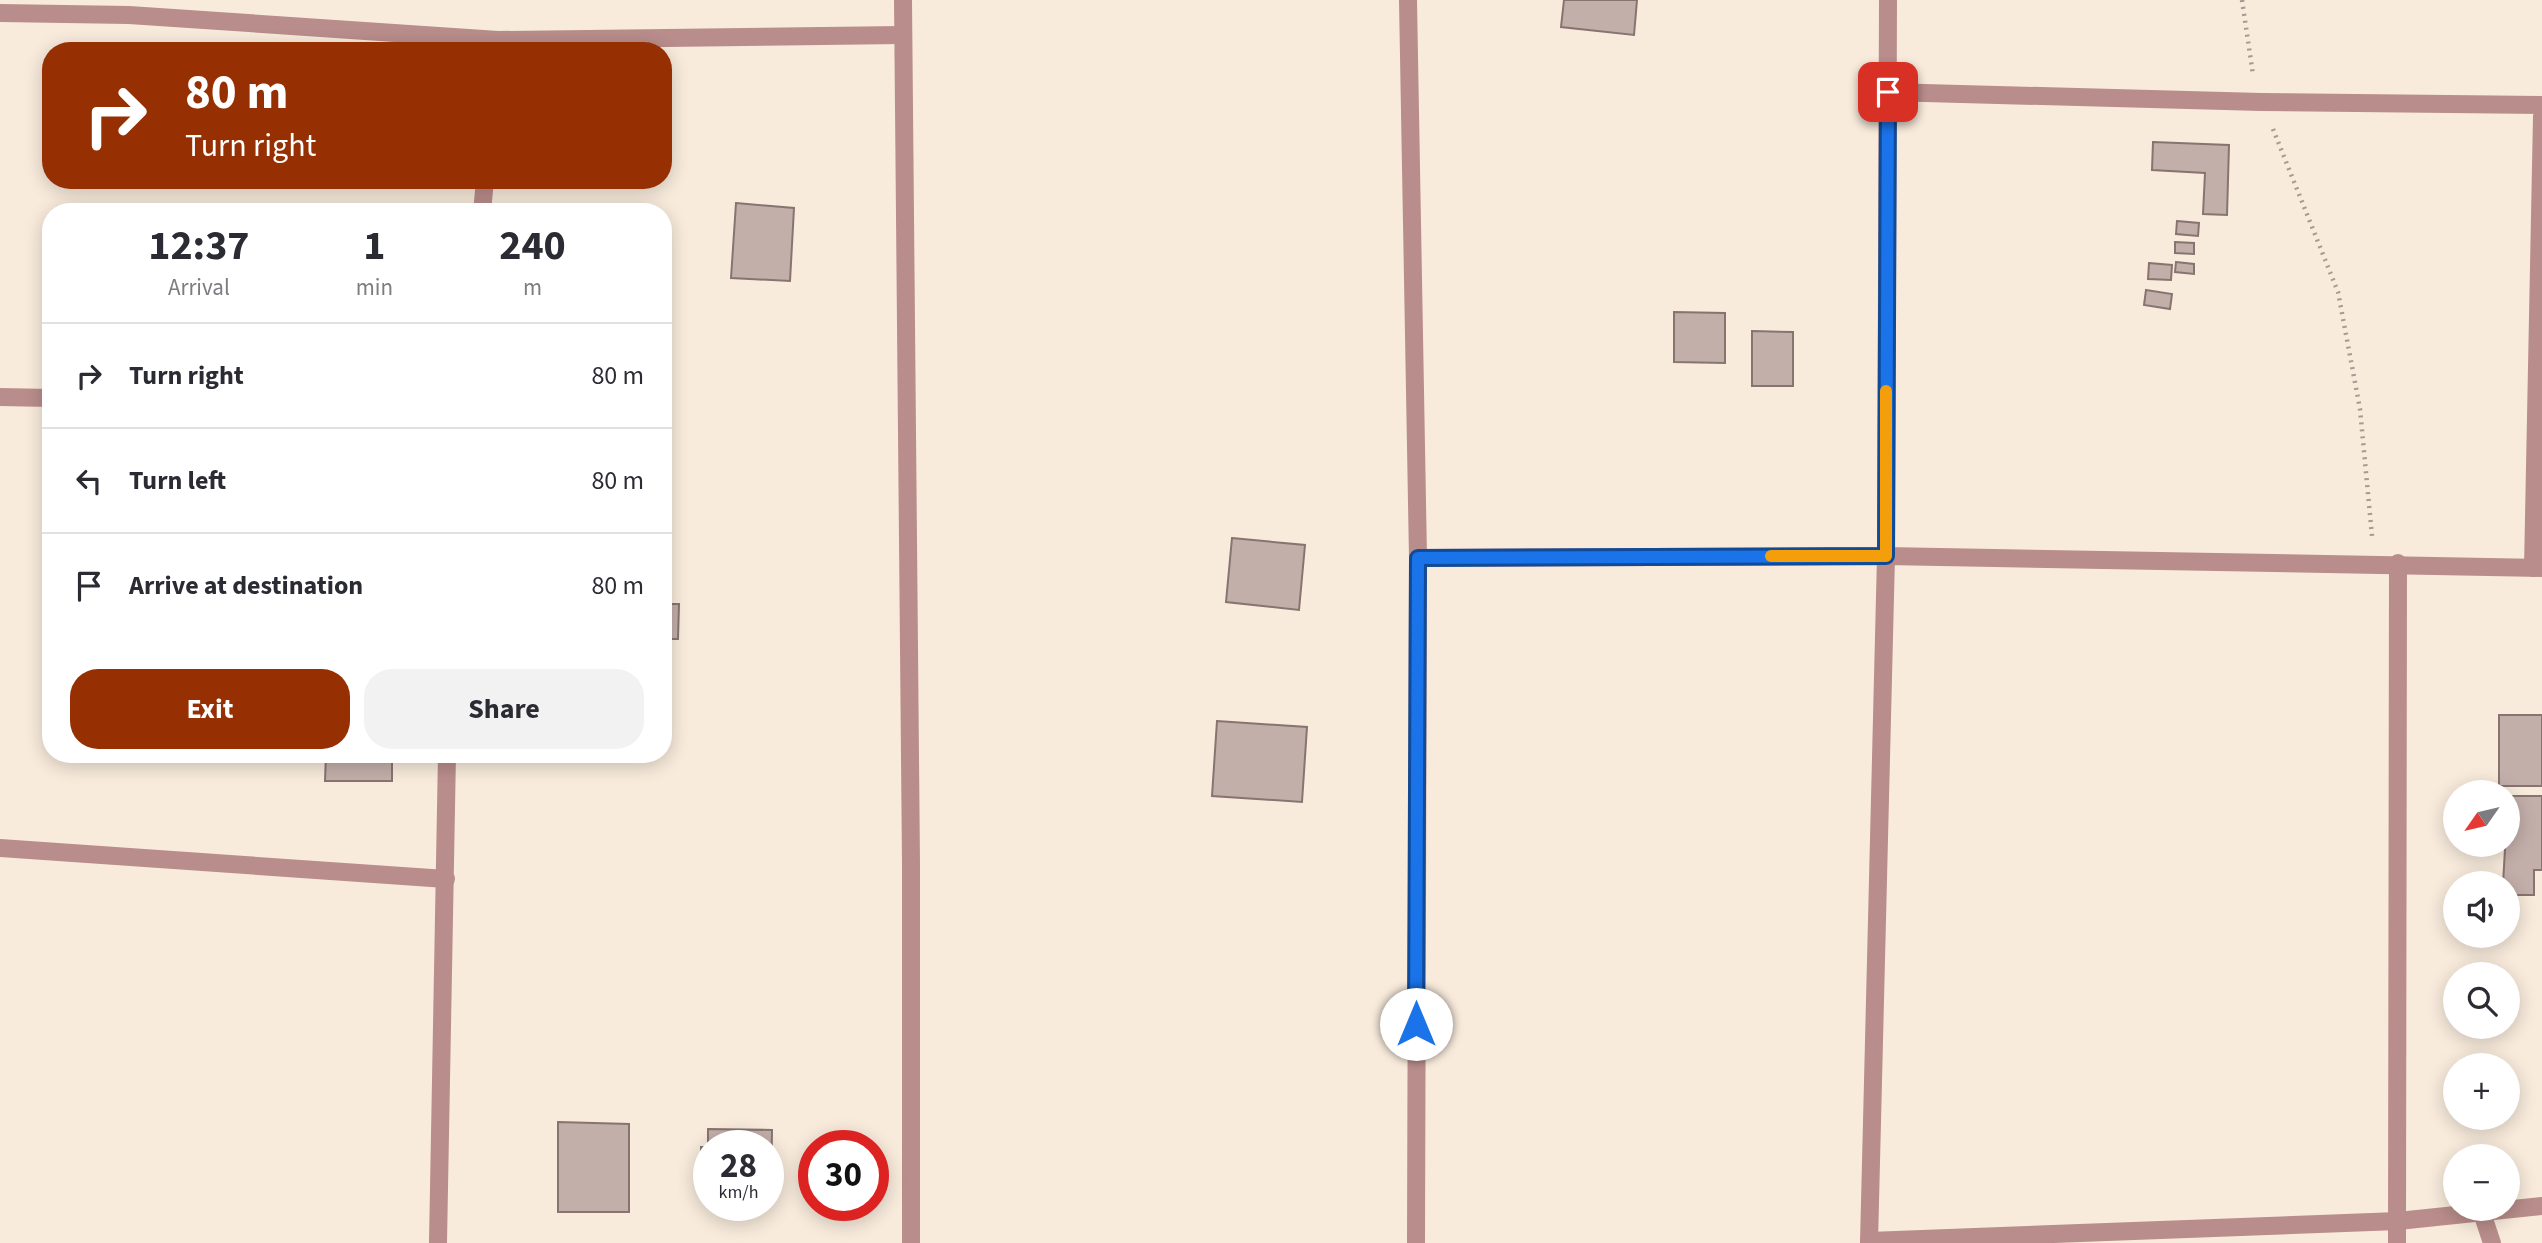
<!DOCTYPE html>
<html lang="en">
<head>
<meta charset="utf-8">
<style>
	:root { --surface:#fff; --page:#f2f2f3; --text:#2b2b33; --muted:#7c7c81; --line:#e1e1e2; --accent:#963003 }
	body { margin:0; font-family:"Source Sans 3",sans-serif; background:var(--page); color:var(--text); height:100vh; display:flex; flex-direction:column; font-size:26px; white-space:nowrap }
	* { box-sizing:border-box; margin:0 }
	p { font-size:23px; color:var(--muted) }
	.icon { flex:none; width:38px; height:38px; fill:none; stroke:currentColor; stroke-width:2; stroke-linecap:round; stroke-linejoin:round }
	.map { position:relative; flex:1; overflow:hidden }
	.details { position:absolute; left:42px; top:203px; width:630px; height:560px; display:flex; flex-direction:column; background:var(--surface); border-radius:28px; box-shadow:0 4px 18px #0003 }
	.details>* { flex:none }
	.top-card { position:absolute; left:42px; top:42px; width:630px; height:147px; border-radius:28px; box-shadow:0 4px 18px #0003; background:#963003; color:#fff; overflow:hidden }
	.needle { width:46px; rotate:236deg }
	.controls { position:absolute; left:2443px; top:780px; display:grid; gap:14px }
	.controls a { display:grid; place-items:center; width:77px; height:77px; border-radius:50%; background:var(--surface); box-shadow:0 4px 18px #0003; font-size:35px }
	.speed { position:absolute; left:693px; top:1130px; display:flex; gap:14px; font-size:35px; font-weight:700; text-align:center }
	.speed>* { display:grid; place-content:center; width:91px; height:91px; border-radius:50%; background:var(--surface); box-shadow:0 4px 18px #0003; line-height:1 }
	.speed small { font-size:18px; font-weight:400 }
	.speed .limit { border:10px solid #d22; background:#fff; color:#111 }
	.pin { position:absolute; display:grid; place-items:center; width:60px; height:60px; color:#fff; margin:-30px; border-radius:14px; box-shadow:0 4px 10px #0006 }
	.me { position:absolute; width:77px; margin:-38px; rotate:0deg; stroke-linejoin:round; filter:drop-shadow(0 0 5px #0008) }
	.turn { display:flex; align-items:center; gap:24px; height:147px; padding:0 28px; font-size:32px }
	.turn .icon { width:91px; height:91px; stroke-width:2.5 }
	.turn b { display:block; font-size:49px; line-height:60px }
	.eta { display:flex; justify-content:space-evenly; align-items:center; height:119px; text-align:center }
	.eta b { font-size:42px; font-weight:700; line-height:49px }
	.button { display:flex; gap:14px; margin-top:auto; padding:14px 28px }
	.button a { flex:1; height:80px; border-radius:28px; background:var(--accent); color:#fff; font-size:28px; font-weight:700; line-height:80px; text-align:center }
	.button a+a { background:var(--page); color:var(--text) }
	ul { padding:0; list-style:none }
	li { display:flex; align-items:center; gap:21px; height:105px; padding:0 28px; border-top:2px solid var(--line) }
	li div { flex:1 }
	li b { display:block; font-size:26px }
	li em { font-style:normal }
	.map>svg:first-child { display:block }
	.building { fill:#c3afaa; stroke:#877470; stroke-width:2 }
	.lines { fill:none; stroke-linecap:round; stroke-linejoin:round }
	.path { stroke:#a59b91; stroke-width:4.5; stroke-dasharray:2 5; stroke-linecap:butt }
	.street { stroke:#b98d8b; stroke-width:18 }
	.route-casing { stroke:#114b97; stroke-width:18 }
	.route { stroke:#1a73e8; stroke-width:12 }
	.slow { stroke:#f59e0b; stroke-width:12 }
</style>
</head>
<body>
<div class="map">
<svg width="2542" height="1243" viewBox="0 0 2542 1243">
	<rect width="100%" height="100%" fill="#f8ebdc"/>
	<g class="building">
		<path d="M 1564,0 L 1637,0 L 1634,35 L 1561,27 Z"/>
		<path d="M 2153,142 L 2229,145 L 2227,215 L 2203,214 L 2205,173 L 2152,170 Z"/>
		<path d="M 736,203 L 794,208 L 790,281 L 731,278 Z"/>
		<path d="M 2177,221 L 2199,223 L 2198,236 L 2176,234 Z"/>
		<path d="M 2175,242 L 2194,243 L 2194,254 L 2175,253 Z"/>
		<path d="M 2176,262 L 2194,264 L 2194,274 L 2175,272 Z"/>
		<path d="M 2149,263 L 2172,265 L 2171,280 L 2148,279 Z"/>
		<path d="M 2146,290 L 2172,294 L 2170,309 L 2144,305 Z"/>
		<path d="M 1674,312 L 1725,313 L 1725,363 L 1674,362 Z"/>
		<path d="M 1752,331 L 1793,332 L 1793,386 L 1752,386 Z"/>
		<path d="M 1232,538 L 1305,545 L 1299,610 L 1226,602 Z"/>
		<path d="M 663,604 L 679,604 L 678,639 L 663,639 Z"/>
		<rect x="2499" y="715" width="43" height="71"/>
		<path d="M 1217,721 L 1307,727 L 1302,802 L 1212,796 Z"/>
		<rect x="240" y="754" width="67" height="8"/>
		<path d="M 326,754 L 392,754 L 392,781 L 325,781 Z"/>
		<path d="M 2508,796 L 2542,796 L 2542,870 L 2534,870 L 2534,895 L 2508,895 L 2508,884 L 2503,884 Z"/>
		<path d="M 558,1122 L 629,1124 L 629,1212 L 558,1212 Z"/>
		<path d="M 708,1129 L 772,1130 L 771,1190 L 768,1190 L 768,1146 L 709,1146 L 709,1183 L 701,1183 L 701,1147 L 708,1147 Z"/>
	</g>
	<g class="lines">
		<g class="path">
			<path d="M 2242,0 L 2253,75"/>
			<path d="M 2273,129 L 2338,292 L 2360,409 L 2372,536"/>
		</g>
		<g class="street">
			<path d="M 903,0 L 911,864 L 911,1243"/>
			<path d="M 1408,0 L 1418,558 L 1416,1243"/>
			<path d="M 0,13 L 129,15 L 498,40 L 902,35"/>
			<path d="M 1888,92 L 2261,102 L 2542,105"/>
			<path d="M 482,212 L 485,180"/>
			<path d="M 0,397 L 51,398"/>
			<path d="M 1418,558 L 1886,556 L 2542,568"/>
			<path d="M 2533,568 L 2542,116"/>
			<path d="M 0,848 L 446,879"/>
			<path d="M 2482,1213 L 2492,1243"/>
			<path d="M 1869,1241 L 2398,1221 L 2542,1206"/>
			<path d="M 438,1243 L 447,754"/>
			<path d="M 1869,1243 L 1886,556 L 1888,0"/>
			<path d="M 2397,1243 L 2398,563"/>
		</g>
	</g>
	<g class="lines">
		<g class="route-casing">
			<path id="route" d="M 1416,1024 L 1418,558 L 1886,556 L 1888,92"/>
		</g>
		<use href="#route" class="route"/>
		<path class="slow" d="M 1771,556 L 1886,556 L 1886,391"/>
	</g>
</svg>
<div class="controls">
<a><svg class="needle" viewBox="-14 -14 28 28"><path d="M0-13l5 13h-10z" fill="#e53935"/><path d="M0 13l5-13h-10z" fill="#7c7c81"/></svg></a>
<a><svg class="icon" aria-label="sound" viewBox="0 0 24 24"><path d="M4 9h4l5-4v14l-5-4H4zM17 9q2 3 0 6"/></svg></a>
<a><svg class="icon" aria-label="search" viewBox="0 0 24 24"><circle cx="10" cy="10" r="6"/><path d="M15 15l6 6"/></svg></a>
<a>+</a>
<a>−</a>
</div>
<div class="speed"><div>28<small>km/h</small></div><div class="limit">30</div></div>
<div class="pin" style="left:1888px;top:92px;background:#d93025"><svg class="icon" aria-label="arrive" viewBox="0 0 24 24"><path d="M6 21V4h12l-3 4 3 4H6"/></svg></div>
<svg class="me" style="left:1416px;top:1024px" viewBox="-20 -20 40 40"><circle r="19" fill="#fff"/><path d="M0-13L10 11 0 6-10 11z" fill="#1a73e8"/></svg>
<div class="top-card">
<div class="turn"><svg class="icon" aria-label="right" viewBox="0 0 24 24"><path d="M7 20v-9h11M14 6l5 5-5 5"/></svg><div><b>80 m</b>Turn right</div></div>
</div>
<section class="details">
<div class="eta">
<div><b>12:37</b><p>Arrival</p></div>
<div><b>1</b><p>min</p></div>
<div><b>240</b><p>m</p></div>
</div>
<ul>
<li><svg class="icon" aria-label="right" viewBox="0 0 24 24"><path d="M7 20v-9h11M14 6l5 5-5 5"/></svg><div><b>Turn right</b></div><em>80 m</em></li>
<li><svg class="icon" aria-label="left" viewBox="0 0 24 24"><path d="M17 20v-9H6M10 6l-5 5 5 5"/></svg><div><b>Turn left</b></div><em>80 m</em></li>
<li><svg class="icon" aria-label="arrive" viewBox="0 0 24 24"><path d="M6 21V4h12l-3 4 3 4H6"/></svg><div><b>Arrive at destination</b></div><em>80 m</em></li>
</ul>
<div class="button"><a>Exit</a><a>Share</a></div>
</section>
</div>
</body>
</html>
